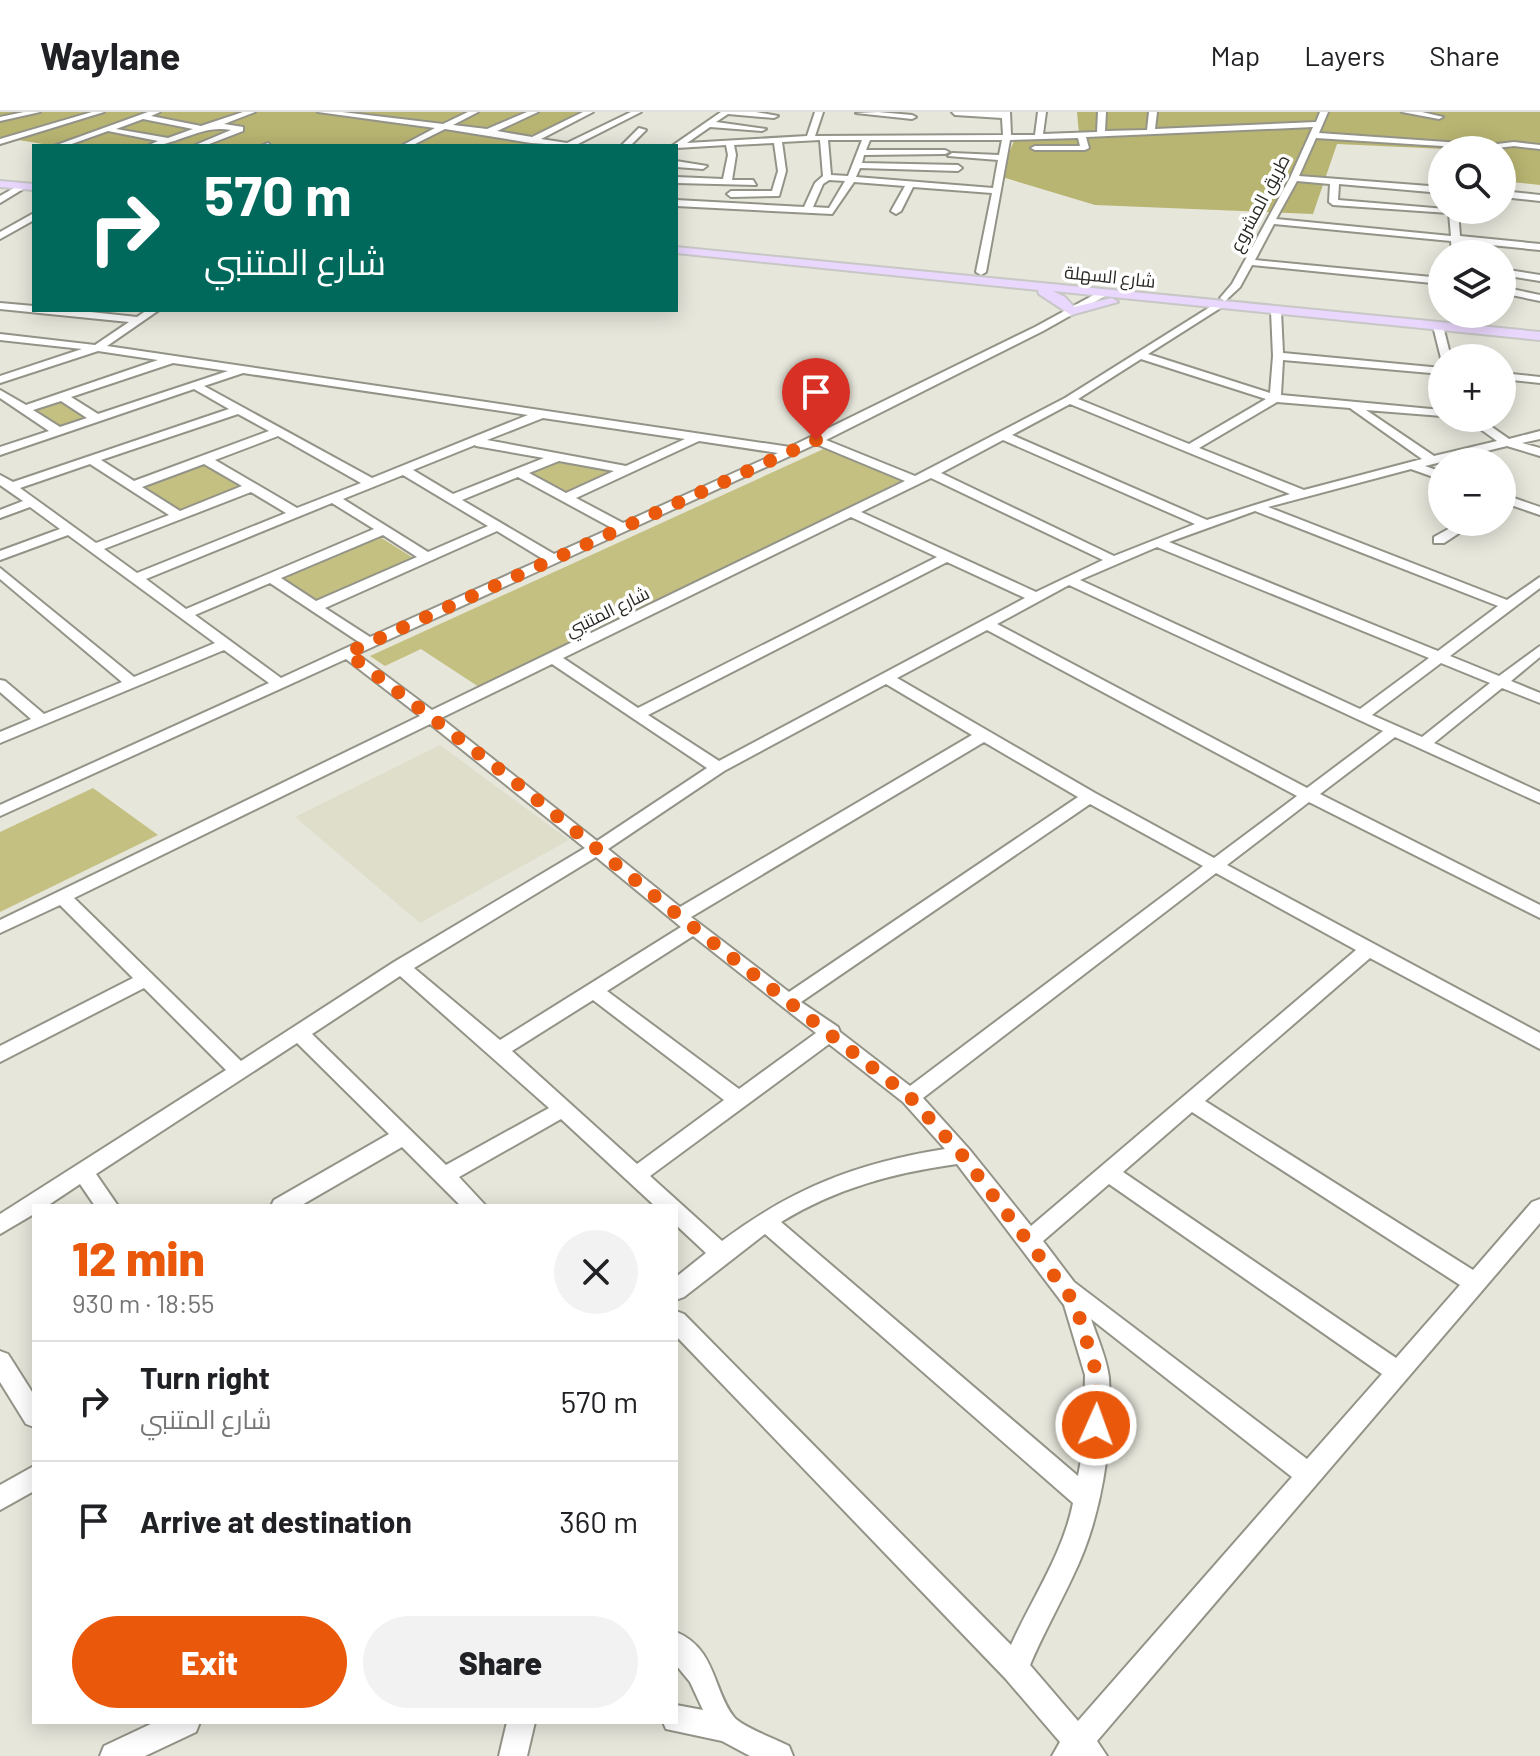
<!DOCTYPE html>
<html lang="en">
<head>
<meta charset="utf-8">
<style>
	:root { --surface:#fff; --page:#f2f2f2; --text:#202124; --muted:#757577; --line:#e0e0e0; --accent:#ea580c }
	body { margin:0; font-family:Barlow,Cairo,sans-serif; background:var(--page); color:var(--text); height:100vh; display:flex; flex-direction:column; font-size:30px; white-space:nowrap }
	* { box-sizing:border-box; margin:0 }
	p { font-size:26px; color:var(--muted) }
	.icon { flex:none; width:44px; height:44px; fill:none; stroke:currentColor; stroke-width:2; stroke-linecap:round; stroke-linejoin:round }
	.map { position:relative; flex:1; overflow:hidden }
	.side { position:absolute; left:32px; top:1092px; width:646px; height:520px; display:flex; flex-direction:column; background:var(--surface); border-radius:0px; box-shadow:0 4px 20px #0003 }
	.side>* { flex:none }
	.guide { position:absolute; left:32px; top:32px; width:646px; height:168px; border-radius:0px; box-shadow:0 4px 20px #0003; background:#00695c; color:#fff; overflow:hidden }
	.tools { position:absolute; left:1428px; top:24px; display:grid; gap:16px }
	.tools a { display:grid; place-items:center; width:88px; height:88px; border-radius:50%; background:var(--surface); box-shadow:0 4px 20px #0003; font-size:40px }
	.pin { position:absolute; display:grid; place-items:center; width:68px; height:68px; color:#fff; margin:-82px -34px; border-radius:50% 50% 50% 0; rotate:-45deg; box-shadow:0 0 8px #0007 }
	.pin .icon { rotate:45deg }
	.me { position:absolute; width:88px; margin:-44px; rotate:2deg; stroke-linejoin:round; filter:drop-shadow(0 0 6px #0008) }
	.turn { display:flex; align-items:center; gap:28px; height:168px; padding:0 40px; font-size:36px }
	.turn .icon { width:104px; height:104px; stroke-width:2.5 }
	.turn b { display:block; font-size:56px; line-height:68px }
	.round { display:grid; place-items:center; flex:none; width:84px; height:84px; border-radius:42px; background:var(--page) }
	.head { display:flex; align-items:center; justify-content:space-between; height:136px; padding:0 40px }
	h1 { font-size:48px; font-weight:800; line-height:60px; color:var(--accent) }
	.action { display:flex; gap:16px; margin-top:auto; padding:16px 40px }
	.action a { flex:1; height:92px; border-radius:48px; background:var(--accent); color:#fff; font-size:32px; font-weight:800; line-height:92px; text-align:center }
	.action a+a { background:var(--page); color:var(--text) }
	ul { padding:0; list-style:none }
	li { display:flex; align-items:center; gap:24px; height:120px; padding:0 40px; border-top:2px solid var(--line) }
	li div { flex:1 }
	li b { display:block; font-size:30px }
	li em { font-style:normal }
	header { display:flex; align-items:center; gap:48px; box-sizing:border-box; height:112px; padding:0 40px; background:var(--surface); border-bottom:2px solid var(--line) }
	header strong { font-size:38px }
	nav { display:flex; gap:44px; margin-inline-start:auto; font-size:28px }
	.map>svg:first-child { display:block }
	.built { fill:#dedecb }
	.green { fill:#c3c081 }
	.forest { fill:#b8b572 }
	.lines { fill:none; stroke-linecap:round; stroke-linejoin:round }
	.minor-casing { stroke:#949388; stroke-width:4 }
	.major-casing { stroke:#c7c7c6; stroke-width:4 }
	.minor { fill:#fff; fill-rule:evenodd }
	.major { fill:#ead7fd; fill-rule:evenodd }
	.route { stroke:#ea580c; stroke-width:14; stroke-dasharray:0 25.2 }
	.labels { text-anchor:middle; dominant-baseline:central; stroke-width:7; stroke-linejoin:round; paint-order:stroke }
	.far-street-label { font-size:18px; fill:#292924; stroke:#fff }
</style>
</head>
<body>
<header>
<strong>Waylane</strong>
<nav><a>Map</a><a>Layers</a><a>Share</a></nav>
</header>
<div class="map">
<svg width="1540" height="1644" viewBox="0 0 1540 1644">
	<rect width="100%" height="100%" fill="#e7e6db"/>
	<path class="built" d="M 440,633 L 569,728 L 420,811 L 295,705 Z"/>
	<g class="green">
		<path d="M 61,288 L 90,307 L 60,317 L 32,297 Z"/>
		<path d="M 828,335 L 903,368 L 479,575 L 421,537 L 385,554 L 370,544 Z"/>
		<path d="M 560,348 L 618,358 L 567,380 L 530,361 Z"/>
		<path d="M 203,352 L 240,375 L 179,398 L 143,373 Z"/>
		<path d="M 380,425 L 415,447 L 317,488 L 282,465 Z"/>
		<path d="M 93,676 L 158,723 L 0,800 L 0,720 Z"/>
	</g>
	<g class="forest">
		<path d="M 0,0 L 594,0 L 526,25 L 555,34 L 55,34 L 0,25 Z"/>
		<path d="M 1077,0 L 1540,0 L 1540,73 L 1503,69 L 1502,38 L 1447,32 L 1445,37 L 1337,32 L 1313,102 L 1095,93 L 999,64 L 1014,29 L 1079,22 Z"/>
	</g>
	<g class="lines">
		<g class="minor-casing">
			<g id="minor">
				<path d="M 24,0 L 40,0 L 0,9 L 0,5 Z"/>
				<path d="M 92,0 L 104,0 L 0,32 L 0,27 Z"/>
				<path d="M 148,0 L 160,0 L 151,4 L 201,14 L 243,0 L 255,0 L 224,12 L 243,15 L 243,19 L 204,34 L 193,34 L 231,18 C 201,12 177,34 147,34 L 158,29 L 108,19 L 66,34 L 54,34 ZM 143,7 L 193,17 L 168,26 L 116,17 Z"/>
				<path d="M 318,0 L 342,0 L 443,12 L 468,0 L 478,0 L 453,13 L 487,17 L 527,0 L 538,0 L 497,19 L 532,25 L 583,0 L 593,0 L 541,27 L 567,31 L 631,0 L 641,0 L 574,34 L 531,31 L 445,17 L 411,34 L 401,34 L 435,16 Z"/>
				<path d="M 721,0 L 756,0 L 778,4 L 774,6 L 728,2 L 716,10 L 766,17 L 762,19 L 710,15 L 687,31 L 807,24 L 815,0 L 823,0 L 815,24 L 1003,23 L 1002,6 L 955,3 L 952,0 L 1010,0 L 1011,23 L 1035,23 L 1038,0 L 1046,0 L 1043,22 L 1097,20 L 1098,0 L 1106,0 L 1105,19 L 1147,18 L 1149,0 L 1157,0 L 1155,17 L 1316,10 L 1320,0 L 1328,0 L 1319,21 L 1489,33 L 1514,30 L 1540,33 L 1540,37 L 1514,34 L 1489,37 L 1316,26 L 1299,64 L 1442,75 L 1442,81 L 1339,72 L 1338,88 L 1458,98 L 1460,124 L 1540,132 L 1540,138 L 1461,130 L 1462,142 L 1452,142 L 1451,129 L 1274,112 L 1255,148 L 1442,166 L 1442,172 L 1252,153 L 1240,175 L 1225,189 L 1220,186 L 1232,172 L 1290,66 L 1313,15 L 1086,25 L 1089,36 L 1085,38 L 1035,38 L 1031,36 L 1035,34 L 1080,34 L 1078,26 L 1010,28 L 986,160 L 981,163 L 976,160 L 992,81 L 913,75 L 901,99 L 896,102 L 891,99 L 905,74 L 854,70 L 832,102 L 676,94 L 676,88 L 804,95 L 815,71 L 823,64 L 820,28 L 782,30 L 786,59 L 779,84 L 731,85 L 727,82 L 731,79 L 772,79 L 778,59 L 774,31 L 734,33 L 736,43 L 732,68 L 753,68 L 756,73 L 676,71 L 676,65 L 723,67 L 728,43 L 726,33 L 677,36 L 672,34 ZM 828,28 L 862,28 L 848,64 L 831,63 ZM 870,28 L 1002,28 L 999,43 L 952,41 L 948,44 L 998,48 L 993,76 L 856,65 L 860,56 L 958,59 L 962,56 L 958,53 L 862,51 L 864,43 L 945,42 L 949,40 L 945,38 L 866,38 ZM 829,68 L 845,69 L 829,96 L 813,95 L 823,72 ZM 1297,69 L 1330,72 L 1329,90 L 1333,93 L 1449,101 L 1451,124 L 1276,107 Z"/>
				<path d="M 878,0 L 912,3 L 916,5 L 912,7 L 856,1 Z"/>
				<path d="M 1402,0 L 1422,0 L 1443,5 L 1439,7 Z"/>
				<path d="M 639,16 L 646,18 L 630,34 L 621,34 Z"/>
				<path d="M 268,31 L 271,34 L 261,34 Z"/>
				<path d="M 676,49 L 707,54 L 703,57 L 676,55 Z"/>
				<path d="M 21,72 L 28,74 L 0,91 L 0,84 Z"/>
				<path d="M 1502,79 L 1540,83 L 1540,89 L 1502,85 Z"/>
				<path d="M 34,101 L 34,108 L 0,127 L 0,120 Z"/>
				<path d="M 1502,157 L 1540,163 L 1540,169 L 1502,163 Z"/>
				<path d="M 1502,175 L 1540,183 L 1540,189 L 1502,181 Z"/>
				<path d="M 1101,179 L 1106,182 L 1105,184 L 1043,219 L 826,328 L 915,364 L 1065,286 L 1218,190 L 1223,193 L 1222,195 L 1148,242 L 1270,281 L 1273,244 L 1271,199 L 1276,196 L 1281,199 L 1283,241 L 1442,256 L 1442,262 L 1283,248 L 1281,283 L 1442,298 L 1442,304 L 1366,298 L 1434,344 L 1497,329 L 1465,306 L 1479,306 L 1509,327 L 1540,319 L 1540,327 L 1522,331 L 1540,336 L 1540,344 L 1507,334 L 1425,354 L 1442,360 L 1442,368 L 1411,357 L 1268,395 L 1507,488 L 1540,465 L 1540,476 L 1450,544 L 1499,564 L 1540,534 L 1540,545 L 1511,569 L 1540,581 L 1540,591 L 1502,576 L 1434,631 L 1540,680 L 1540,691 L 1395,625 L 1320,682 L 1540,793 L 1540,806 L 1309,690 L 1227,753 L 1540,921 L 1540,937 L 1370,846 L 1205,989 L 1473,1158 L 1532,1090 L 1540,1087 L 1540,1111 L 1097,1629 L 1107,1644 L 1052,1644 L 1060,1630 L 1005,1566 L 676,1224 L 676,1199 L 684,1202 L 1011,1533 C 1032,1486 1063,1442 1073,1391 L 765,1122 L 684,1185 L 676,1188 L 676,1165 L 706,1141 L 676,1113 L 676,1094 L 655,1094 L 561,1007 L 459,1065 L 486,1094 L 461,1094 L 402,1035 L 300,1094 L 271,1094 L 274,1088 L 389,1022 L 297,931 L 96,1062 L 118,1094 L 95,1094 L 80,1072 L 47,1094 L 34,1094 L 34,1102 L 0,1122 L 0,1102 L 226,958 L 144,876 L 0,950 L 0,934 L 133,866 L 60,793 L 0,821 L 0,808 L 420,604 L 346,547 L 0,704 L 0,693 L 269,571 L 224,538 L 0,631 L 0,620 L 31,607 L 0,580 L 0,568 L 5,569 L 44,602 L 122,570 L 0,467 L 0,456 L 134,565 L 215,531 L 68,423 L 0,448 L 0,439 L 60,417 L 30,395 L 0,406 L 0,398 L 23,389 L 0,373 L 0,363 L 13,370 L 229,297 L 194,277 L 0,343 L 0,335 L 49,319 L 0,286 L 0,278 L 26,293 L 158,248 L 98,239 L 0,271 L 0,264 L 82,237 L 0,228 L 0,222 L 95,233 L 129,210 L 0,197 L 0,191 L 34,194 L 34,198 L 72,198 L 137,205 L 147,198 L 159,198 L 107,234 L 790,335 L 1035,215 ZM 1141,247 L 1266,287 L 1189,332 L 1078,287 ZM 173,251 L 228,259 L 98,302 L 71,285 ZM 243,261 L 528,303 L 372,366 L 204,274 ZM 61,289 L 87,306 L 60,315 L 33,298 ZM 1277,290 L 1350,296 L 1422,347 L 1304,378 L 1199,336 ZM 1070,292 L 1290,382 L 1207,408 L 1012,323 ZM 238,302 L 269,319 L 134,369 L 101,348 ZM 543,306 L 685,327 L 626,354 L 487,328 ZM 278,324 L 361,371 L 297,396 L 215,348 ZM 1003,328 L 1195,412 L 1114,444 L 941,361 ZM 699,329 L 778,341 L 623,411 L 576,386 ZM 816,332 L 905,369 L 432,598 L 357,542 ZM 475,333 L 476,334 L 544,346 L 453,382 L 413,358 ZM 559,349 L 614,359 L 566,381 L 529,361 ZM 90,352 L 169,403 L 96,431 L 20,376 ZM 204,352 L 242,374 L 180,399 L 142,375 ZM 403,363 L 488,414 L 428,440 L 343,387 ZM 518,365 L 612,416 L 554,442 L 462,388 ZM 931,366 L 1103,448 L 1036,480 L 861,400 ZM 251,380 L 286,401 L 137,461 L 104,437 ZM 332,391 L 374,417 L 186,497 L 146,467 ZM 1255,399 L 1498,494 L 1438,539 L 1169,430 ZM 851,405 L 937,445 L 638,596 L 563,546 ZM 497,419 L 543,447 L 370,525 L 325,496 ZM 383,423 L 417,445 L 316,489 L 281,466 ZM 1157,435 L 1429,546 L 1360,597 L 1080,468 ZM 947,450 L 1025,486 L 719,649 L 648,603 ZM 270,471 L 359,530 L 281,566 L 195,503 ZM 1069,473 L 1383,619 L 1307,676 L 997,512 ZM 987,518 L 1297,684 L 1214,746 L 1095,681 L 897,566 ZM 1441,551 L 1490,571 L 1422,625 L 1372,603 ZM 552,552 L 707,656 L 597,729 L 441,606 ZM 886,572 L 972,623 L 680,795 L 608,737 L 724,659 ZM 430,612 L 585,736 L 394,850 L 241,949 L 74,786 ZM 984,630 L 1078,685 L 789,880 L 691,805 ZM 1090,692 L 1203,754 L 910,974 L 840,920 L 838,915 L 801,890 ZM 596,745 L 681,815 L 500,928 L 414,856 ZM 1216,761 L 1356,838 L 1031,1114 L 969,1037 L 923,986 ZM 693,824 L 816,921 L 739,977 L 607,879 ZM 400,864 L 549,996 L 446,1053 L 312,922 ZM 593,888 L 724,988 L 637,1052 L 512,939 ZM 829,932 L 903,990 L 945,1037 C 857,1051 793,1076 722,1129 L 650,1064 ZM 1192,1000 L 1460,1173 L 1396,1246 L 1123,1060 ZM 957,1052 L 1064,1193 L 1085,1263 L 1083,1337 L 1078,1364 L 781,1110 C 837,1076 893,1061 957,1052 ZM 1109,1072 L 1382,1262 L 1307,1347 L 1074,1170 L 1043,1129 ZM 1091,1207 L 1292,1365 L 1078,1609 L 1030,1553 C 1043,1522 1059,1494 1073,1464 C 1102,1405 1113,1331 1109,1266 C 1107,1247 1097,1225 1091,1207 Z"/>
				<path d="M 1464,202 L 1474,202 L 1477,220 L 1469,220 Z"/>
				<path d="M 1438,211 L 1443,214 L 1451,246 L 1441,246 L 1433,214 Z"/>
				<path d="M 1502,261 L 1540,265 L 1540,271 L 1502,267 Z"/>
				<path d="M 1502,382 L 1540,395 L 1540,403 L 1502,390 Z"/>
				<path d="M 1461,410 L 1476,410 L 1444,431 L 1434,431 L 1434,425 Z"/>
				<path d="M 0,1239 L 8,1242 L 34,1283 L 34,1315 L 26,1312 L 0,1270 Z"/>
				<path d="M 34,1354 L 34,1379 L 0,1398 L 0,1373 Z"/>
				<path d="M 676,1520 C 716,1536 713,1579 734,1605 C 742,1615 776,1627 789,1634 L 793,1644 L 750,1644 L 722,1629 L 666,1617 L 663,1610 L 676,1610 L 676,1593 L 703,1598 L 690,1570 L 676,1553 Z"/>
				<path d="M 155,1610 L 200,1610 L 196,1620 L 145,1644 L 100,1644 L 104,1634 Z"/>
				<path d="M 507,1610 L 535,1610 L 527,1644 L 499,1644 Z"/>
			</g>
		</g>
		<g class="major-casing">
			<g id="major">
				<path d="M 0,69 L 34,72 L 34,78 L 0,75 Z"/>
				<path d="M 676,135 L 1540,220 L 1540,228 L 1053,179 L 1065,185 L 1074,195 L 1112,186 L 1118,190 L 1071,203 L 1039,182 L 1038,178 L 676,141 Z"/>
			</g>
		</g>
		<use href="#minor" class="minor"/>
		<use href="#major" class="major"/>
	</g>
	<g class="lines">
		<path class="route" d="M 816,328 L 347,541 L 509,665 L 679,804 L 910,985 L 962,1043 L 1075,1191 L 1097,1263 L 1096,1313"/>
	</g>
	<g class="labels">
		<g class="far-street-label">
			<text transform="translate(1259 91) rotate(-62)">طريق المشروع</text>
			<text transform="translate(1110 164) rotate(6)">شارع السهلة</text>
			<text transform="translate(607 499) rotate(-26)">شارع المتنبي</text>
		</g>
	</g>
</svg>
<div class="tools">
<a><svg class="icon" aria-label="search" viewBox="0 0 24 24"><circle cx="10" cy="10" r="6"/><path d="M15 15l6 6"/></svg></a>
<a><svg class="icon" aria-label="layers" viewBox="0 0 24 24"><path d="M12 4l9 5-9 5-9-5zM3 14l9 5 9-5"/></svg></a>
<a>+</a>
<a>−</a>
</div>
<div class="pin" style="left:816px;top:328px;background:#d93025"><svg class="icon" aria-label="arrive" viewBox="0 0 24 24"><path d="M6 21V4h12l-3 4 3 4H6"/></svg></div>
<svg class="me" style="left:1096px;top:1313px" viewBox="-20 -20 40 40"><circle r="17" fill="#ea580c" stroke="#fff" stroke-width="3"/><path d="M0-11L8 9 0 5-8 9z" fill="#fff"/></svg>
<div class="guide">
<div class="turn"><svg class="icon" aria-label="right" viewBox="0 0 24 24"><path d="M7 20v-9h11M14 6l5 5-5 5"/></svg><div><b>570 m</b>شارع المتنبي</div></div>
</div>
<section class="side">
<div class="head"><div><h1>12 min</h1><p>930 m · 18:55</p></div><a class="round"><svg class="icon" aria-label="close" viewBox="0 0 24 24"><path d="M6 6l12 12M18 6L6 18"/></svg></a></div>
<ul>
<li><svg class="icon" aria-label="right" viewBox="0 0 24 24"><path d="M7 20v-9h11M14 6l5 5-5 5"/></svg><div><b>Turn right</b><p>شارع المتنبي</p></div><em>570 m</em></li>
<li><svg class="icon" aria-label="arrive" viewBox="0 0 24 24"><path d="M6 21V4h12l-3 4 3 4H6"/></svg><div><b>Arrive at destination</b></div><em>360 m</em></li>
</ul>
<div class="action"><a>Exit</a><a>Share</a></div>
</section>
</div>
</body>
</html>
